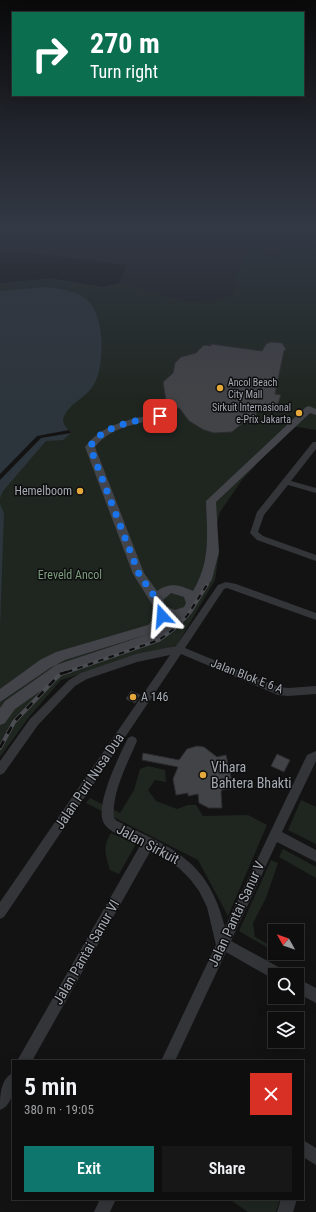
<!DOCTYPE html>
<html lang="en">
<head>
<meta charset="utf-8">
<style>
	:root { --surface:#0e0e0f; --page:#171718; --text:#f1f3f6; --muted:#9b9c9e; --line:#2e2e2f; --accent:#0f766e }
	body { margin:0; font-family:"Roboto Condensed",sans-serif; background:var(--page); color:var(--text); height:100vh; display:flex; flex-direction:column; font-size:15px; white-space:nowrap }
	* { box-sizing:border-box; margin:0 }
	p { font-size:13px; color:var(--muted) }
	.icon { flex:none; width:22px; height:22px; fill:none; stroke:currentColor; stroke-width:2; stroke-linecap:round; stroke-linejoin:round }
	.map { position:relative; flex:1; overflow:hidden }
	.drawer { position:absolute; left:12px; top:1060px; width:292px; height:140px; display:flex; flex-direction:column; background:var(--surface); border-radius:0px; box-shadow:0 4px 16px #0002,0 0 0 1px var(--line) }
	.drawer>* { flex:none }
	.guide { position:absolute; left:12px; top:12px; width:292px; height:84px; border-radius:0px; box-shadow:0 4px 16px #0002,0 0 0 1px var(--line); background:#0b6e4f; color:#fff; overflow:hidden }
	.needle { width:26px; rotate:310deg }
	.buttons { position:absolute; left:268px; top:924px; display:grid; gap:8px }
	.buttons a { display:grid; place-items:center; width:36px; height:36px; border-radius:0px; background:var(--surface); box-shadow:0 4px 16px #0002,0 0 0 1px var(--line); font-size:20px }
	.pin { position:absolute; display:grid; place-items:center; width:34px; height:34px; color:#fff; margin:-17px; border-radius:8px; box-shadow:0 2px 6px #0006 }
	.me { position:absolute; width:44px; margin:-22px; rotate:341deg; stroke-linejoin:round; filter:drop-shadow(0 0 3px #0008) }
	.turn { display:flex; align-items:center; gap:14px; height:84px; padding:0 12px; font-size:18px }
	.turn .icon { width:52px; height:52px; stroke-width:2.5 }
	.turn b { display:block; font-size:28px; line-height:34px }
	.round { display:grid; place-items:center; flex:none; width:42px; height:42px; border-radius:0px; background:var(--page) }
	.headline { display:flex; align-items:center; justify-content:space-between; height:68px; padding:0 12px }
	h1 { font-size:24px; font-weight:600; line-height:30px }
	.action { display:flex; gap:8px; margin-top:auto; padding:8px 12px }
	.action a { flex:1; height:46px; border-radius:0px; background:var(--accent); color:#fff; font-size:16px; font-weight:600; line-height:46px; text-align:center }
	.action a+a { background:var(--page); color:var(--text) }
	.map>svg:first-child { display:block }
	.built { fill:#1f1f21 }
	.green { fill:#1f2620 }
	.water { fill:#2d353c }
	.pier { fill:#131314 }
	.building { fill:#424347; stroke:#2d2d30 }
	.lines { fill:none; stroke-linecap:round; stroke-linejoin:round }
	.street { fill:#343539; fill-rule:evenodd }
	.secondary { fill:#424449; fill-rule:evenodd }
	.rail-far1-casing { stroke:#4b4d52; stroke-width:3.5 }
	.rail-casing { stroke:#4b4d52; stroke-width:4 }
	.rail-far1 { stroke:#0e0e0f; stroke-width:2; stroke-dasharray:5.5; stroke-linecap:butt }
	.rail { stroke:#0e0e0f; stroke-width:2.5; stroke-dasharray:8; stroke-linecap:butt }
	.route { stroke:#1a73e8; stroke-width:7; stroke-dasharray:0 12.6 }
	.poi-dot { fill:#e4a83b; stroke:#0e0e0f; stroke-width:1.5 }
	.labels { text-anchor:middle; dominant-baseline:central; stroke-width:3; stroke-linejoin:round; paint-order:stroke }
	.far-poi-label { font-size:10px; fill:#a5aab3; stroke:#0e0e0f; text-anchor:start }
	.poi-label { font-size:12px; fill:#a5aab3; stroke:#0e0e0f; text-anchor:end }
	.park-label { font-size:12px; fill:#7d9d7f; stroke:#0e0e0f }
	.street-label { font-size:12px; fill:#a5aab3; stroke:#0e0e0f }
	.near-poi-label { font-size:14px; fill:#a5aab3; stroke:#0e0e0f; text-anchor:start }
	.near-street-label { font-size:14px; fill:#a5aab3; stroke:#0e0e0f }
</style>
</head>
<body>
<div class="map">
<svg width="316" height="1212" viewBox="0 0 316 1212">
	<rect width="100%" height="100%" fill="#131314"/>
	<path class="built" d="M 0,230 L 172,230 L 196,236 L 204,230 L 316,230 L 316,254 L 288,248 L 274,258 L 255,252 L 235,280 L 233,294 L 212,303 L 207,308 L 103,287 L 119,283 L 127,265 L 23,252 L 0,251 Z"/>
	<g class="green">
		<path d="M 288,248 L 316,254 L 316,430 L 292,426 L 242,480 L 220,512 L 214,535 L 219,554 L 215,580 L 177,645 L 61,680 L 29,717 L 0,757 L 0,283 L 51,278 L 103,287 L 119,283 L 183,301 L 211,303 L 233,294 L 235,280 L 246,256 L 255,252 L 274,258 Z"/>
		<path d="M 148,766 L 165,770 L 166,782 L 155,780 L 148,790 L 156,801 L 177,809 L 188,805 L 196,805 L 203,816 L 248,815 L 267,825 L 228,916 L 198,860 L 86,803 L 90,798 L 120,813 L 134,790 L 140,769 Z"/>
		<path d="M 301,800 L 316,807 L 316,844 L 288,830 Z"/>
		<path d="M 111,833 L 136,844 L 119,874 L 110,870 C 106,855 102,848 111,833 Z"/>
		<path d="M 283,849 L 316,867 L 316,878 L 279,857 Z"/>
		<path d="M 271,860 L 278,863 L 266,898 L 253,923 L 255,937 L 275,948 L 275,952 L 239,931 Z"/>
		<path d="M 229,1199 L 280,1199 L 276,1212 L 248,1212 Z"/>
	</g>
	<g class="water">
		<path d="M 45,287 C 59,289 75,290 86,299 C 105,313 106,367 93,386 C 86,398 66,405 63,420 C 63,425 68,429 71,433 L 63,440 L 46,441 L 3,491 L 0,498 L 0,291 Z"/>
		<path d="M 0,504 L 4,513 L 0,627 Z"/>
	</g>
	<path class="pier" d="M 69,430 L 71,433 L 41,438 L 0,480 L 0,474 L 37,436 Z"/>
	<g class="building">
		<path d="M 271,342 L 282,343 L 286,349 L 284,351 L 275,394 L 281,395 L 276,410 L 258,408 L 255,419 L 249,418 L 232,432 L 214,433 L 204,430 L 189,421 L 180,409 L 169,405 L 166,401 L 163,382 L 173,373 L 175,363 L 181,357 L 196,353 L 204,345 L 211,346 L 211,344 L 262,351 L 266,344 Z"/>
		<path d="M 131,691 L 140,695 L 135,703 L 126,699 Z"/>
		<path d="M 197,746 L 204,747 L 217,757 L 226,755 L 232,782 L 239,781 L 240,788 L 222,790 L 221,792 L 222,808 L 209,808 L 199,803 L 198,794 L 188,796 L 188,793 L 176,795 L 173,779 L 178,767 L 142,760 L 143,753 L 179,760 L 187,749 Z"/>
		<path d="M 277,754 L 290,760 L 284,772 L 271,766 Z"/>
	</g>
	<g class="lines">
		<g class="street">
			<path d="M 313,442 L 316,442 L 316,449 L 291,481 L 316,488 L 316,493 L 288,485 L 264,515 L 258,532 L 263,536 L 316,555 L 316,561 L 257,540 L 250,533 L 257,512 Z"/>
			<path d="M 226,582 L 236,584 L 316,613 L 316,620 L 227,588 L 224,589 L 185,648 L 279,687 L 288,688 L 316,686 L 316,694 L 288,696 L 278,695 L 181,654 L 4,917 L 0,919 L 0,902 L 170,655 L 137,662 L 87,679 L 75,686 L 38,725 L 4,773 L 0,775 L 0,761 L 30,719 L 69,680 L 81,673 L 136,654 L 176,646 L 218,585 Z"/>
			<path d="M 132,736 L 136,738 L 137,741 C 128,762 111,794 114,818 L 117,821 C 174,849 208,860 225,927 L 307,755 L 316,751 L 316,761 L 282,832 L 316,850 L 316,862 L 277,842 L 231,941 L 284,970 L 286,975 L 275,975 L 275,980 L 226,952 L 175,1061 L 161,1061 L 216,945 L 207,907 L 199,891 L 190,879 L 179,868 L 151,850 L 32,1061 L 17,1061 L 141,844 C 130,839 113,835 105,825 C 92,810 120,754 128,738 Z"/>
			<path d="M 297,978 L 316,988 L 316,1003 L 297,993 Z"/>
			<path d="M 13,1073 C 13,1086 15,1104 0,1110 C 0,1097 0,1079 13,1073 Z"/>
			<path d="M 303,1140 L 316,1148 L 316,1165 L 303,1157 Z"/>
			<path d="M 100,1199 L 116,1199 L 110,1212 L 94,1212 Z"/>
			<path d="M 281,1199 L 297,1199 L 293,1212 L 277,1212 Z"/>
		</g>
		<path class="secondary" d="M 309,406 L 316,409 L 316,415 L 310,413 L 216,502 L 219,552 L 212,579 L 192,613 L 174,630 L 159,640 L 66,673 L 15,709 L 5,723 L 0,725 L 0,708 L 5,701 L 56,665 L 152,633 L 65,660 L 50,668 L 0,702 L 0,689 L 40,660 L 56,652 L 148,625 L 154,618 L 155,609 L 133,574 L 85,447 C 105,420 140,418 171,411 L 176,414 L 174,416 C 146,423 114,423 95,447 L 144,573 L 157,591 C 171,582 179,585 193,591 C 211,561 207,534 206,501 L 306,407 ZM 171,593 L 184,597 L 186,603 L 184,607 L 175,610 L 166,606 L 163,600 ZM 167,617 L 171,619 L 162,626 Z"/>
		<g class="rail-far1-casing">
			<path id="rail-far1" d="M 67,672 L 159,640 L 174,629 L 187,616 L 207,585"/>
		</g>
		<g class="rail-casing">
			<path id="rail" d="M 0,748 L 14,722 L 60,674 L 70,671"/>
		</g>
		<use href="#rail-far1" class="rail-far1"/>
		<use href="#rail" class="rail"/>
	</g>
	<linearGradient id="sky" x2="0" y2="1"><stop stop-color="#0a0a0b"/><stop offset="0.57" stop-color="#333945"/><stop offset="1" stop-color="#333945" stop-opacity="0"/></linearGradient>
	<rect width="316" height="400" fill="url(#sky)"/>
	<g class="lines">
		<path class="route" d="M 160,416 C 137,421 103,424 90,447 L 139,574 L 157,600 L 162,616"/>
	</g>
	<g class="poi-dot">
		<circle cx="220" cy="388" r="4"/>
		<circle cx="299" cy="413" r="4"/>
		<circle cx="80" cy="491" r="4"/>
		<circle cx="133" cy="697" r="4"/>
		<circle cx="203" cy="775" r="4"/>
	</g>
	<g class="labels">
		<g class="far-poi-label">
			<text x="228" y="382">Ancol Beach<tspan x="228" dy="12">City Mall</tspan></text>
			<text x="291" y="407" text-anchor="end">Sirkuit Internasional<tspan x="291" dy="12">e-Prix Jakarta</tspan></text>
		</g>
		<g class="poi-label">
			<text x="72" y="491">Hemelboom</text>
			<text x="141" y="697" text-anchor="start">A 146</text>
		</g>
		<g class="park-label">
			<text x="70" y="575">Ereveld Ancol</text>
		</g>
		<g class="street-label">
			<text transform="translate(247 676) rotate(21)">Jalan Blok E 6 A</text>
		</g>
		<g class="near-poi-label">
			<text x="211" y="767">Vihara<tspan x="211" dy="16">Bahtera Bhakti</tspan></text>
		</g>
		<g class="near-street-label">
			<text transform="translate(89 781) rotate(-56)">Jalan Puri Nusa Dua</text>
			<text transform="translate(148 844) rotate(28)">Jalan Sirkuit</text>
			<text transform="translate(236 914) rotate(-65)">Jalan Pantai Sanur V</text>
			<text transform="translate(86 952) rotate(-60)">Jalan Pantai Sanur VI</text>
		</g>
	</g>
</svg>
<div class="buttons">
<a><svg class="needle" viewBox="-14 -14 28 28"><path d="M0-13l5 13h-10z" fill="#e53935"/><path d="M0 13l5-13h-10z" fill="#9b9c9e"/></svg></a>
<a><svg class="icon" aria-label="search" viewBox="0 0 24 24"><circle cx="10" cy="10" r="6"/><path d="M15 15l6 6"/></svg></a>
<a><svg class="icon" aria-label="layers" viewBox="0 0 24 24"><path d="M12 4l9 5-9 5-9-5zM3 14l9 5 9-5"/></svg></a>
</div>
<div class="pin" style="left:160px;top:416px;background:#d93025"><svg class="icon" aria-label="arrive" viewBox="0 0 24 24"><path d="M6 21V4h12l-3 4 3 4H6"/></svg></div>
<svg class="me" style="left:162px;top:616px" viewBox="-20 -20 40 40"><path d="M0-17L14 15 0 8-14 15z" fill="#1a73e8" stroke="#fff" stroke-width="4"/></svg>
<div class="guide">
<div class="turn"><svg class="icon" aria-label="right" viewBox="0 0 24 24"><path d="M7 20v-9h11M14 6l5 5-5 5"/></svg><div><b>270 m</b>Turn right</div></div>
</div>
<section class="drawer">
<div class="headline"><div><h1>5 min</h1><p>380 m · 19:05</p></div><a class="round" style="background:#d93025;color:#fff"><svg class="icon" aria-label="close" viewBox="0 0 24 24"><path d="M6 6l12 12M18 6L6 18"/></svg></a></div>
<div class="action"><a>Exit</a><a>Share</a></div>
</section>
</div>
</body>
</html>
